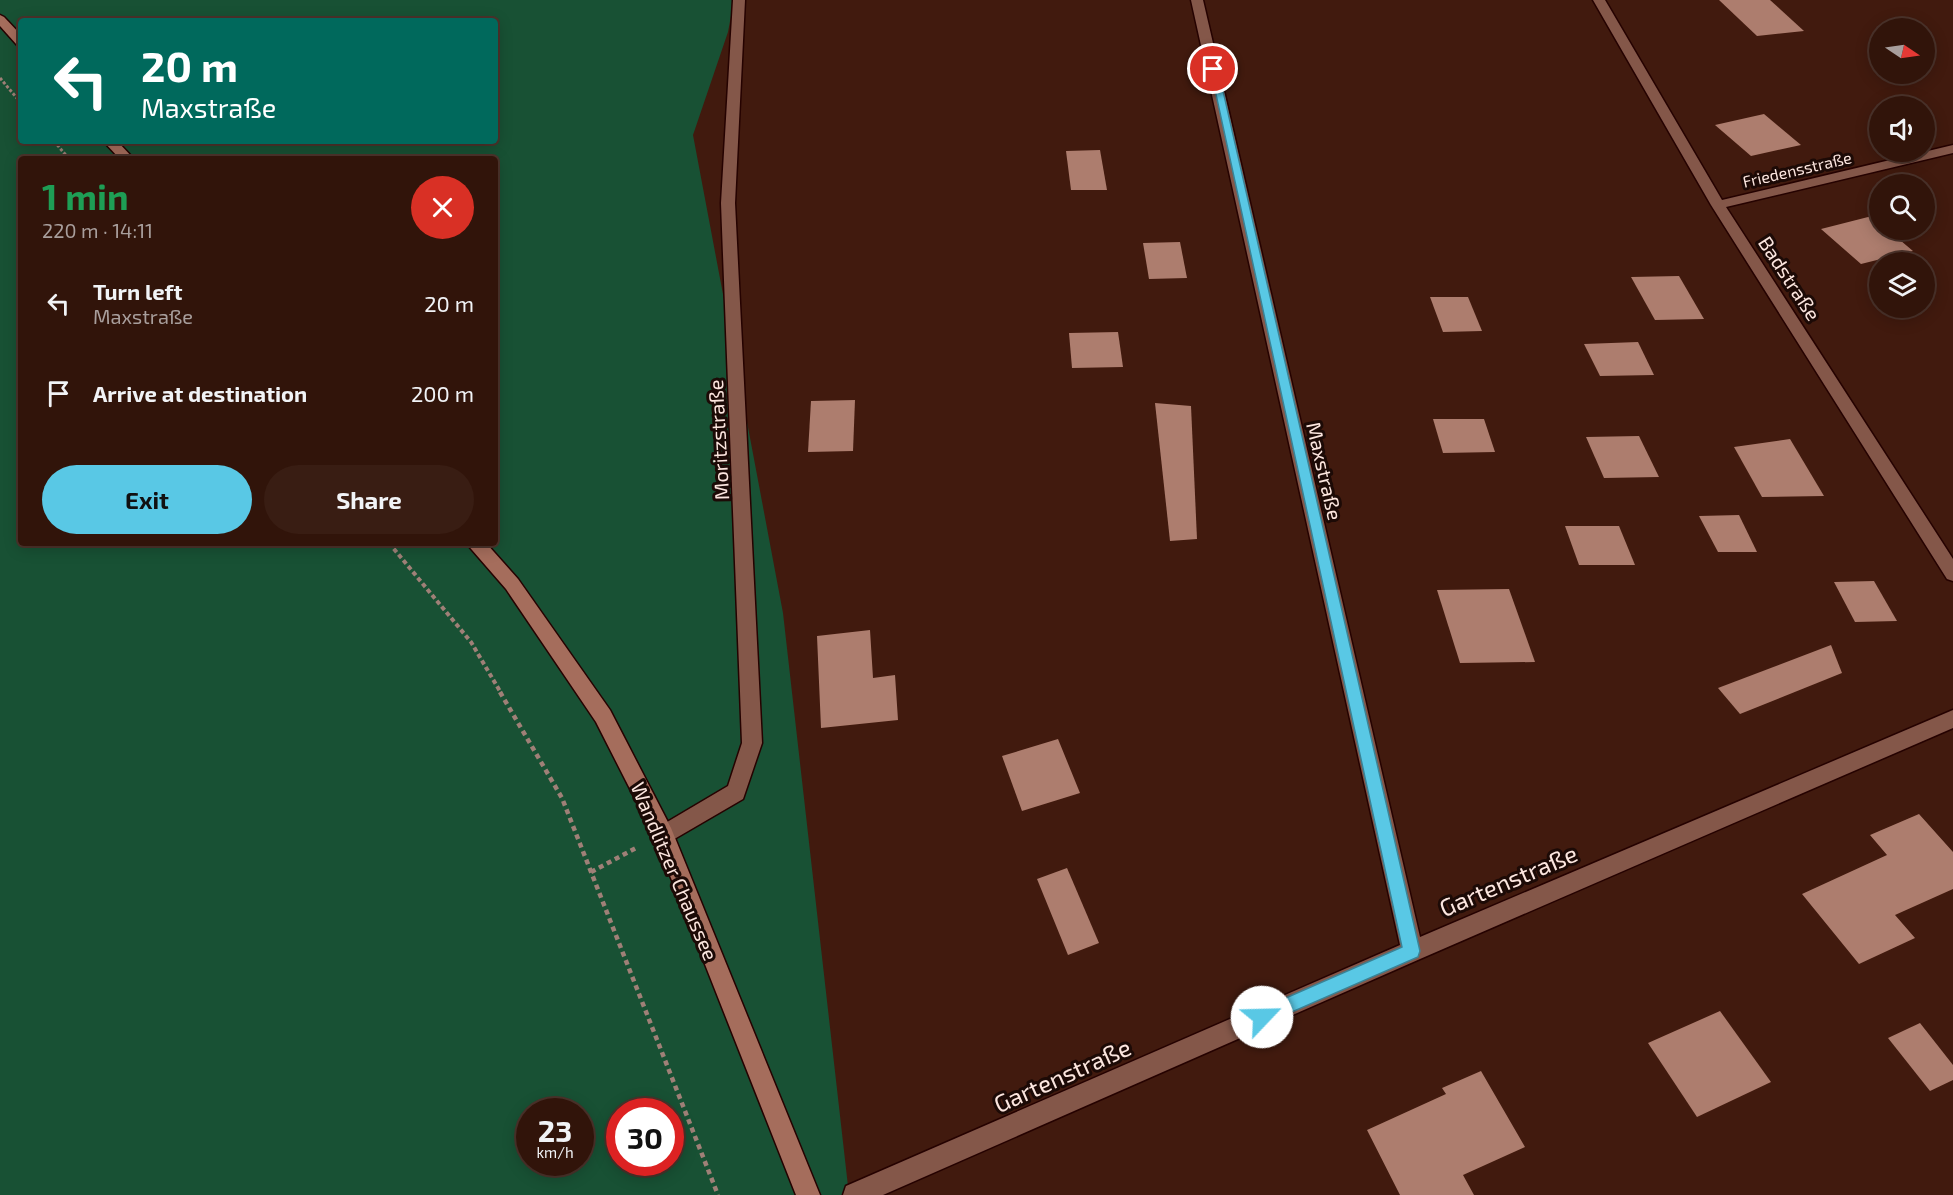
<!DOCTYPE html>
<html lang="en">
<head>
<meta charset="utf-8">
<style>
	:root { --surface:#31140a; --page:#391d13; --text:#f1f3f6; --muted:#a89e9c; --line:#4c332b; --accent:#59c8e5 }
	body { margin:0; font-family:"Exo 2",sans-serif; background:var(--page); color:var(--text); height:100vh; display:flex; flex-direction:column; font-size:22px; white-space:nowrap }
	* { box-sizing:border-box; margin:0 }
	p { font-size:20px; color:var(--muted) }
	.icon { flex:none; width:33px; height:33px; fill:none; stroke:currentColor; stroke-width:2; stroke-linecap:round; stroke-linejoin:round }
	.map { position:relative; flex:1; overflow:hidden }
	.drawer { position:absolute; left:18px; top:156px; width:480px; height:390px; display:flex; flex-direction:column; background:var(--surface); border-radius:6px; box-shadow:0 3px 15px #0003,0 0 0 2px var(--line) }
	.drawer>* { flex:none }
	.hud { position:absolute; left:18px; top:18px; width:480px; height:126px; border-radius:6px; box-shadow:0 3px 15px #0003,0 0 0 2px var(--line); background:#00695c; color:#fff; overflow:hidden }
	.needle { width:39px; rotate:103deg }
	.tools { position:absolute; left:1869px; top:18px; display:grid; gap:12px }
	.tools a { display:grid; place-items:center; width:66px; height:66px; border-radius:50%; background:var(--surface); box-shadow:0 3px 15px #0003,0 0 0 2px var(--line); font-size:30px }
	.speed { position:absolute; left:516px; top:1098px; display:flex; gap:12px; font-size:30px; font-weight:700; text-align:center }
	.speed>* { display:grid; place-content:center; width:78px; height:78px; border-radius:50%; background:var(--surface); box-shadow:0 3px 15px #0003,0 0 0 2px var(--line); line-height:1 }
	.speed small { font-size:15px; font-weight:400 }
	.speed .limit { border:9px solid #d22; background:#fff; color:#111 }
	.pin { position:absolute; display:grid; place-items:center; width:51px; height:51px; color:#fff; margin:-26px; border:3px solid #fff; border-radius:50%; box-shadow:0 2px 6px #0007 }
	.me { position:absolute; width:66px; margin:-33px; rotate:66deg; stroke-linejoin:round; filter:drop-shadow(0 0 4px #0008) }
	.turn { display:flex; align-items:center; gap:21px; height:126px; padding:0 24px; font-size:27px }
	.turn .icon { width:78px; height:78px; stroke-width:2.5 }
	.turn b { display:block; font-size:42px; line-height:51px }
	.round { display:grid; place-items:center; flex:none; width:63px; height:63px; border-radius:32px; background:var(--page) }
	.headline { display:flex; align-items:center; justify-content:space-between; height:102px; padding:0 24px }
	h1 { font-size:36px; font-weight:700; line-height:45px; color:#1e9e55 }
	.cta { display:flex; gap:12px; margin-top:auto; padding:12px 24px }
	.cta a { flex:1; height:69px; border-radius:36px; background:var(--accent); color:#111; font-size:24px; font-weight:700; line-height:69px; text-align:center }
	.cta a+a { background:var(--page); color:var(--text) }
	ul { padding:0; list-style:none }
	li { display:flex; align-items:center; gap:18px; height:90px; padding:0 24px }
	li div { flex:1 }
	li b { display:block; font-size:22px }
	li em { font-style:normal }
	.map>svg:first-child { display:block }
	.green { fill:#185134; fill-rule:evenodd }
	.building { fill:#ad7d6e }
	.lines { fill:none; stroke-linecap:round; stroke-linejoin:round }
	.street-casing { stroke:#250200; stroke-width:3 }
	.secondary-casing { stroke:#250200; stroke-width:3 }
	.path-far2 { stroke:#9f8077; stroke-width:3; stroke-dasharray:3 2; stroke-linecap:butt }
	.path-far1 { stroke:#9f8077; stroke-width:4; stroke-dasharray:4.5 3; stroke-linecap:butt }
	.path { stroke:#9f8077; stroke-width:4.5; stroke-dasharray:5 4; stroke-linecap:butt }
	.street { fill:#845749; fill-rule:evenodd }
	.secondary { fill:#a56d5c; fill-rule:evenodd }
	.route { fill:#59c8e5; stroke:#3a8295; stroke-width:1.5 }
	.labels { text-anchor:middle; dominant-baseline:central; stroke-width:6; stroke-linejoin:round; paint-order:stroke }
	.far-street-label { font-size:16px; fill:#fce6df; stroke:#1c0a06 }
	.street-label { font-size:20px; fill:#fce6df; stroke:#1c0a06 }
	.near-street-label { font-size:24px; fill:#fce6df; stroke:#1c0a06 }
</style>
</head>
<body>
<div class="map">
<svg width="1953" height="1195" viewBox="0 0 1953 1195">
	<rect width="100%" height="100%" fill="#411a0e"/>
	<path class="green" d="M 0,0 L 734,0 L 728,32 L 693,135 L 783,613 L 849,1195 L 0,1195 ZM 21,21 L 495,21 L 495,141 L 21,141 ZM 21,159 L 495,159 L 495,543 L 21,543 ZM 530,1112 L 580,1112 L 580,1162 L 530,1162 ZM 620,1112 L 670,1112 L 670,1162 L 620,1162 Z"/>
	<g class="building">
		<path d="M 1719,0 L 1770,0 L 1804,31 L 1757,36 Z"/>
		<path d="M 1764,114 L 1801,145 L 1751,156 L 1715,125 Z"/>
		<path d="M 1100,150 L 1107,190 L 1071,190 L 1066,151 Z"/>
		<path d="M 1872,216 L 1880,222 L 1880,230 L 1888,230 L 1913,251 L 1861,264 L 1821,229 Z"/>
		<path d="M 1180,242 L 1187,278 L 1149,279 L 1143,243 Z"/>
		<path d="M 1679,276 L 1704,319 L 1655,320 L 1631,277 Z"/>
		<path d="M 1430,297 L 1468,297 L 1482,331 L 1443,332 Z"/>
		<path d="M 1118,332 L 1123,367 L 1072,368 L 1069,333 Z"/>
		<path d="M 1638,342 L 1654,375 L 1600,376 L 1584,344 Z"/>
		<path d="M 855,400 L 853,451 L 808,452 L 811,401 Z"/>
		<path d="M 1155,403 L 1191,406 L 1197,539 L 1170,541 Z"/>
		<path d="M 1433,419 L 1484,419 L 1495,452 L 1443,453 Z"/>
		<path d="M 1639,436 L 1659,477 L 1604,478 L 1586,437 Z"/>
		<path d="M 1790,439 L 1824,496 L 1762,497 L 1734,447 Z"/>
		<path d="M 1739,515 L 1757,552 L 1718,552 L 1699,516 Z"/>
		<path d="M 1565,526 L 1619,526 L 1635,565 L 1579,565 Z"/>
		<path d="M 1874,581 L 1897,621 L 1855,622 L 1834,582 Z"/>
		<path d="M 1509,589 L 1535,662 L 1460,663 L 1437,590 Z"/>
		<path d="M 870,630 L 873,678 L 895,675 L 898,720 L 821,728 L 817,636 Z"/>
		<path d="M 1831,645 L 1842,673 L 1740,714 L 1718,688 Z"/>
		<path d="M 1058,739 L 1080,793 L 1022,811 L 1002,756 Z"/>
		<path d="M 1919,814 L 1953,852 L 1953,889 L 1895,915 L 1915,938 L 1859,964 L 1802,894 L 1887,855 L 1870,835 Z"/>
		<path d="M 1067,868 L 1099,943 L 1068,955 L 1037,879 Z"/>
		<path d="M 1720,1011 L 1771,1082 L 1697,1117 L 1648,1043 Z"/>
		<path d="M 1920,1023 L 1953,1065 L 1953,1080 L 1930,1091 L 1888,1038 Z"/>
		<path d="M 1481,1071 L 1525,1147 L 1463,1175 L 1474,1195 L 1400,1195 L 1367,1130 L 1446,1094 L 1442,1088 Z"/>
	</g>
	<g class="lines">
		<g class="street-casing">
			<g id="street">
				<path d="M 733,0 L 745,0 L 735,203 L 762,743 L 743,799 L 664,845 L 657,842 L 654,835 L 657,828 L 728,786 L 742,743 L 721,203 Z"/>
				<path d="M 1191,0 L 1203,0 L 1420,937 L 1953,710 L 1953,728 L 1420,959 L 883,1195 L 843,1195 L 846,1186 L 1400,945 Z"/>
				<path d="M 1593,0 L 1605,0 L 1722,200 L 1953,145 L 1953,153 L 1726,207 L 1953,559 L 1953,581 L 1947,579 L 1711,205 Z"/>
			</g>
		</g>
		<g class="secondary-casing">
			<g id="secondary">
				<path d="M 0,15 L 4,17 L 21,35 L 21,46 L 17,45 L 0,26 Z"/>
				<path d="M 103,141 L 117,141 L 134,159 L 120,159 Z"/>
				<path d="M 466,543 L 486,543 L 518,579 L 610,710 L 671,828 L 820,1195 L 796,1195 L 656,840 L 596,722 L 506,589 Z"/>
			</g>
		</g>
		<g class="path-far2">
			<path d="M 0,78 L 21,103"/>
			<path d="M 54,141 L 69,159"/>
		</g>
		<path class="path-far1" d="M 389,543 L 471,642 L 501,693"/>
		<g class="path">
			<path d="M 500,692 L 562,798 L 718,1195"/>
			<path d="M 591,872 L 636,848"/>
		</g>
		<use href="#street" class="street"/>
		<use href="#secondary" class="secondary"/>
	</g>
	<path class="route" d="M 1210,67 L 1218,69 L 1420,951 L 1418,957 L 1262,1025 L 1256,1023 L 1253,1017 L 1256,1011 L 1402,947 Z"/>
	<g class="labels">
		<g class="far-street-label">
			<text transform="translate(1797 169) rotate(-13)">Friedensstraße</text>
		</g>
		<g class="street-label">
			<text transform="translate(1790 278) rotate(57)">Badstraße</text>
			<text transform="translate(718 440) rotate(-93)">Moritzstraße</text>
			<text transform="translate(1325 471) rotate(77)">Maxstraße</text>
			<text transform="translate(675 871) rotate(67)">Wandlitzer Chaussee</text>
		</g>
		<g class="near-street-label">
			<text transform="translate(1508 880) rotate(-23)">Gartenstraße</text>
			<text transform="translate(1062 1075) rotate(-24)">Gartenstraße</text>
		</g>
	</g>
</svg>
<div class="tools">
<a><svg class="needle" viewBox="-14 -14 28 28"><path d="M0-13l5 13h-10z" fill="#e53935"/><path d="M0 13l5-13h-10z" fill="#a89e9c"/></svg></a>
<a><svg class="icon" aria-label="sound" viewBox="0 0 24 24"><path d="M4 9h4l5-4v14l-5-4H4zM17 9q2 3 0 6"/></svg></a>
<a><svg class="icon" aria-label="search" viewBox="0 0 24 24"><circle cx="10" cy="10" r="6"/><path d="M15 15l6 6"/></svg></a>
<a><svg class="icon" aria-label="layers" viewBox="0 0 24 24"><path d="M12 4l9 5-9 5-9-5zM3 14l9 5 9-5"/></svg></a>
</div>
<div class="speed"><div>23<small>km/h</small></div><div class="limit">30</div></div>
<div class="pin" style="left:1213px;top:69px;background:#d93025"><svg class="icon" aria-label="arrive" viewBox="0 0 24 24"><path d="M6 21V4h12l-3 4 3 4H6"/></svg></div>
<svg class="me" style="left:1262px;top:1017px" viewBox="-20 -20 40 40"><circle r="19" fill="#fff"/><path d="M0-13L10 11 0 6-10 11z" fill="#59c8e5"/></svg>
<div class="hud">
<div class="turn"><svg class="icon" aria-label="left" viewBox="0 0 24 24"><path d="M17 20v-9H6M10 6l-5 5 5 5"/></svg><div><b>20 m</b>Maxstraße</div></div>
</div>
<section class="drawer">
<div class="headline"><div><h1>1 min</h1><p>220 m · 14:11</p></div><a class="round" style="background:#d93025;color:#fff"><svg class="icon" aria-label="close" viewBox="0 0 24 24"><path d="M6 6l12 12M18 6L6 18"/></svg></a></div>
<ul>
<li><svg class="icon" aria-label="left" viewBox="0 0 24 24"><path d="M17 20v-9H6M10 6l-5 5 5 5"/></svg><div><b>Turn left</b><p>Maxstraße</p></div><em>20 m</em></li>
<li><svg class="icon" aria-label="arrive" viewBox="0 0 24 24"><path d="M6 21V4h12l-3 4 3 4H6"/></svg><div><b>Arrive at destination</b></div><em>200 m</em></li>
</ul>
<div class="cta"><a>Exit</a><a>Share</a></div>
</section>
</div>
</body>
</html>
